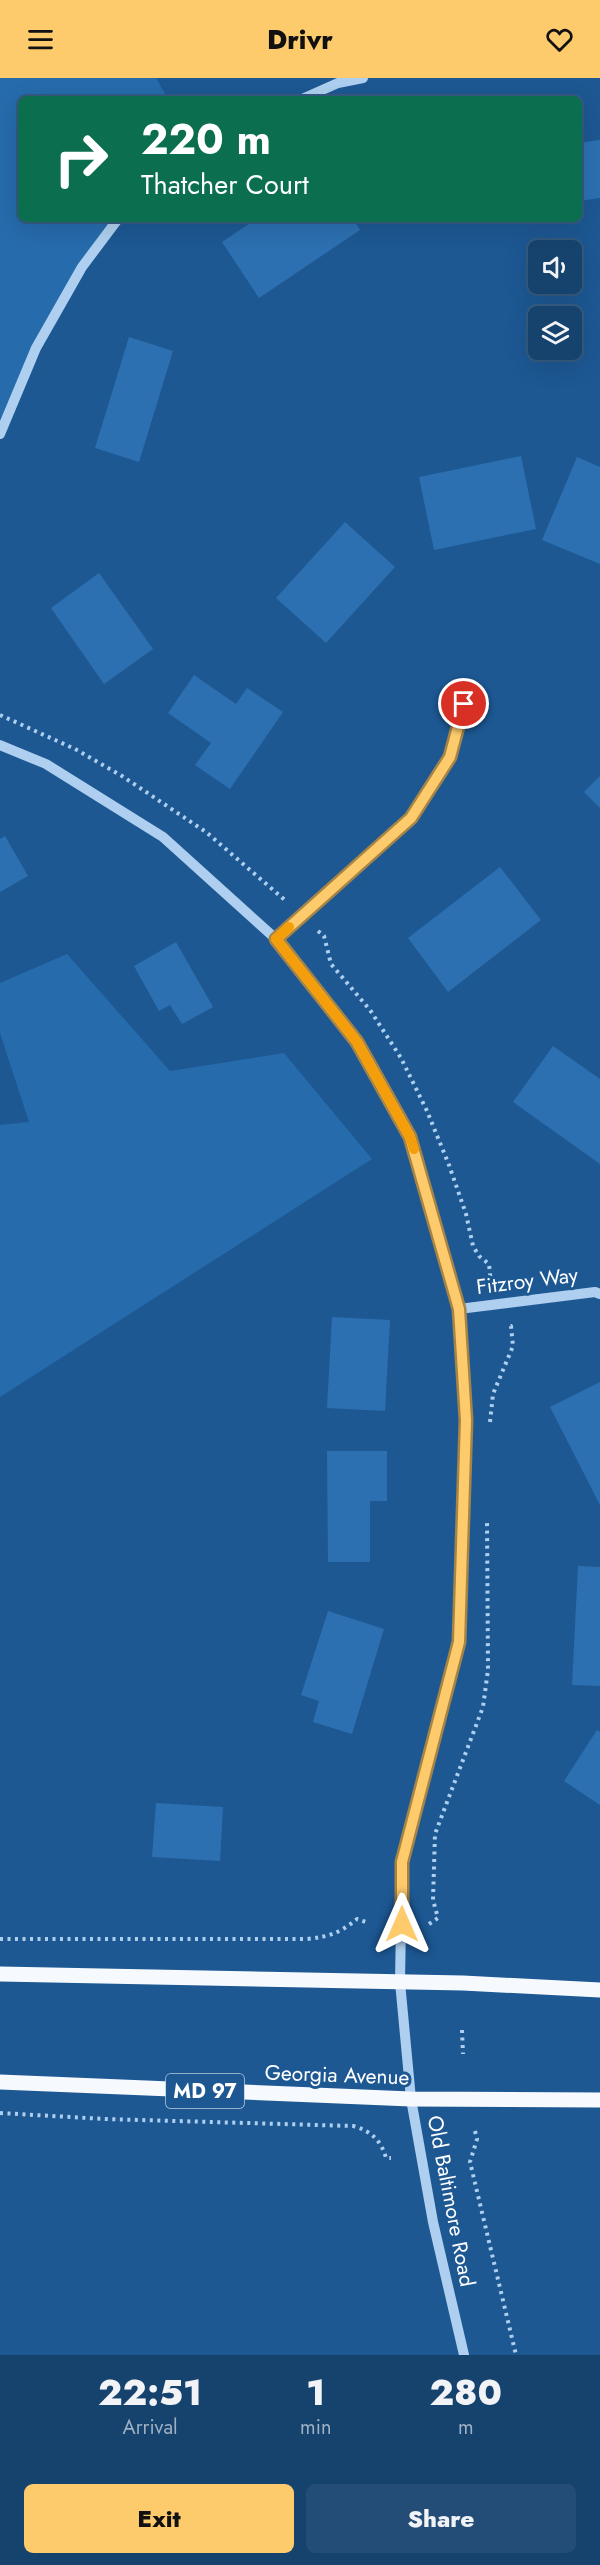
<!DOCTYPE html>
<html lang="en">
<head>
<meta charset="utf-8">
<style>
	:root { --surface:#16426e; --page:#234d76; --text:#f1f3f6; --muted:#9eb0c2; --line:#355b81; --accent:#fecb6c }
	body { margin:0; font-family:Jost,sans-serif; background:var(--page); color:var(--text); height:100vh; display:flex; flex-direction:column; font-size:22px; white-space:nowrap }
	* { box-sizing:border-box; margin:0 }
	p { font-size:20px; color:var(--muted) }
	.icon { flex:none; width:33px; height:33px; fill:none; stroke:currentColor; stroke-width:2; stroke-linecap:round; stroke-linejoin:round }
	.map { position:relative; height:2277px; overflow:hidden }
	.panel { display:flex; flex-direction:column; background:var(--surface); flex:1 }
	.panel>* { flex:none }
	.banner { position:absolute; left:18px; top:18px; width:564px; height:126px; border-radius:9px; box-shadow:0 6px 24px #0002,0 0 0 2px var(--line); background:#0b6e4f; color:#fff; overflow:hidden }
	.tools { position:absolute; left:528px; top:162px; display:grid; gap:12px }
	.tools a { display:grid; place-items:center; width:54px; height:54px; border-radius:9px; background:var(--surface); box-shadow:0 6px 24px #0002,0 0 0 2px var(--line); font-size:30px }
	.pin { position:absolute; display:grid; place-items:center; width:51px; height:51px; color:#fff; margin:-26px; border:3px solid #fff; border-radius:50%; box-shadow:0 2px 6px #0007 }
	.me { position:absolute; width:66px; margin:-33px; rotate:0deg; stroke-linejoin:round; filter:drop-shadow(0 0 4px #0008) }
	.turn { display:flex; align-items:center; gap:21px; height:126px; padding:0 24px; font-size:27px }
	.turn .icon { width:78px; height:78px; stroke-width:2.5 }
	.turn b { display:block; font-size:42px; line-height:51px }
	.eta { display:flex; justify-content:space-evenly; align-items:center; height:102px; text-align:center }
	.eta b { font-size:36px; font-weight:800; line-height:42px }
	.action { display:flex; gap:12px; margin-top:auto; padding:12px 24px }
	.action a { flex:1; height:69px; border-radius:9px; background:var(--accent); color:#111; font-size:24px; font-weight:800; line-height:69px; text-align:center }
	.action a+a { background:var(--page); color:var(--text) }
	header { display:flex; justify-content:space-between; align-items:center; height:78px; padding:0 24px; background:var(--accent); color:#111; font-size:27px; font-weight:800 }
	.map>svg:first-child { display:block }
	.green { fill:#266bac }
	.building { fill:#2c70b1 }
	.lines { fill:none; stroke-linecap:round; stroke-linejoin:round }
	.path { stroke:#aecfef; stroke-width:4; stroke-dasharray:3 4.5; stroke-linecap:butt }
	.minor { stroke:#aecfef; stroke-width:10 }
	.major { stroke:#f6faff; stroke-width:15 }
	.route-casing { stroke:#a58446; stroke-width:15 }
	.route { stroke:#fecb6c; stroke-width:10 }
	.slow { stroke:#f59e0b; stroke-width:10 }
	.labels { text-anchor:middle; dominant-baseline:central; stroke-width:6; stroke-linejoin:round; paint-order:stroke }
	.shield { fill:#1d5893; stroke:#bbcddf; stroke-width:1.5 }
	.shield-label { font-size:20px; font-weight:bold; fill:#fff }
	.street-label { font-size:21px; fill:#fff; stroke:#1d5893 }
</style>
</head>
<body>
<header><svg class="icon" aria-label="menu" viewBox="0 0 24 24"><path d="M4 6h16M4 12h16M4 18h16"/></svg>Drivr<svg class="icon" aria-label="heart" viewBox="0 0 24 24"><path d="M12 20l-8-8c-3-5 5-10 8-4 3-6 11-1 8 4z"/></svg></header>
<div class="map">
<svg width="600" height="2277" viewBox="0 0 600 2277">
	<rect width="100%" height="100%" fill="#1d5893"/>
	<g class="green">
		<path d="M 0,0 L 156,0 L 168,21 L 21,21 L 21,141 L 118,141 L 82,189 L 0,347 Z"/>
		<path d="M 67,876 L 170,993 L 284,975 L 372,1081 L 0,1319 L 0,1047 L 29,1044 L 0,955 L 0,905 Z"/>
	</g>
	<g class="building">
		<path d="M 600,62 L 600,120 L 579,123 L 579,65 Z"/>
		<path d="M 256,141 L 353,141 L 360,152 L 259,220 L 222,164 Z"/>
		<path d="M 129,259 L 173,273 L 139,384 L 95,370 Z"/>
		<path d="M 521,378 L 536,451 L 434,472 L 419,399 Z"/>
		<path d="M 577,379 L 600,389 L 600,486 L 542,462 Z"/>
		<path d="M 345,444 L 395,489 L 326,565 L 276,520 Z"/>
		<path d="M 99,495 L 153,571 L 104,606 L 51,530 Z"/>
		<path d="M 194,597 L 236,626 L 247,610 L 283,634 L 230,711 L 195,687 L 211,665 L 168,635 Z"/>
		<path d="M 600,698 L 600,730 L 584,714 Z"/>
		<path d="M 5,758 L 28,798 L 0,814 L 0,761 Z"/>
		<path d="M 500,789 L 541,842 L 448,914 L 408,860 Z"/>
		<path d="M 176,864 L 213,929 L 182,946 L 170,927 L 159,933 L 134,888 Z"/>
		<path d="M 553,968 L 600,1001 L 600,1086 L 513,1024 Z"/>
		<path d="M 332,1239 L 390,1242 L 385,1333 L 327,1330 Z"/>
		<path d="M 600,1304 L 600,1427 L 550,1329 Z"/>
		<path d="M 327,1373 L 387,1373 L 387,1423 L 370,1423 L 370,1484 L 328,1484 Z"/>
		<path d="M 578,1488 L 600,1489 L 600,1608 L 572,1607 Z"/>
		<path d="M 328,1533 L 384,1551 L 352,1656 L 313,1644 L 319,1623 L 301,1617 Z"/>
		<path d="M 597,1652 L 600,1654 L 600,1727 L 564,1703 Z"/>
		<path d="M 156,1725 L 223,1729 L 220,1783 L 152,1779 Z"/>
	</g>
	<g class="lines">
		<g class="path">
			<path d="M 0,637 L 75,671 L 122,698 L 206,754 L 286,823"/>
			<path d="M 318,853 L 324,858 L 331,886 L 370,932 L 401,980 L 427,1033 L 449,1087 L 466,1136 L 473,1168 L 479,1178 L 489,1186 L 491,1205"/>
			<path d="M 490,1344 L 493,1316 L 513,1268 L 511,1248 L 507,1249"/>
			<path d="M 429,1846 L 438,1840 L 433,1822 L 435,1756 L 483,1629 L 488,1592 L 487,1441"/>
			<path d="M 0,1861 L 307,1861 C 328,1859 340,1855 357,1841 L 366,1844"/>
			<path d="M 462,1952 L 463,1976"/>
			<path d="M 0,2035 L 105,2041 L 353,2048 C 371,2053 381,2062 386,2080 L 391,2080"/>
			<path d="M 475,2053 L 477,2061 L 470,2084 L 516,2277"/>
		</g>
		<g class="minor">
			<path d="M 302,21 L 338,5 L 363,0"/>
			<path d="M 0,356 L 36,270 L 82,189 L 118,141"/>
			<path d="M 0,667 L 46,686 L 163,759 L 276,861 L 357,964 L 410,1059 L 459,1231 L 466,1343 L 459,1564 L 402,1784 L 400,1904 L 411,2021 L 433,2144 L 464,2277"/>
			<path d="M 276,861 L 411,740 L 450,679 L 464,626"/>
			<path d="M 459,1231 L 595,1214 L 600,1216"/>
		</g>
		<g class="major">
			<path d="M 0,1896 L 463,1905 L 600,1912"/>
			<path d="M 0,2004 L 411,2021 L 600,2022"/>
		</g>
	</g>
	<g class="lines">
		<g class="route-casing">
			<path id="route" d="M 402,1846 L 402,1784 L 459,1564 L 466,1342 L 459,1231 L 410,1059 L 357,964 L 276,861 L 411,740 L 450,679 L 464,626"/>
		</g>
		<use href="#route" class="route"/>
		<path class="slow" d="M 289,849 L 276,861 L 357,964 L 410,1059 L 414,1071"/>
	</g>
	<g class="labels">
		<rect class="shield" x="166" y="1996" width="78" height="34" rx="4.5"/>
		<g class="shield-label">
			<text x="205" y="2013">MD 97</text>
		</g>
		<g class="street-label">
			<text transform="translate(527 1203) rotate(-7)">Fitzroy Way</text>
			<text transform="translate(337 1997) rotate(2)">Georgia Avenue</text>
			<text transform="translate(451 2123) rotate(79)">Old Baltimore Road</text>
		</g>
	</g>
</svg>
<div class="tools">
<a><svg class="icon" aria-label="sound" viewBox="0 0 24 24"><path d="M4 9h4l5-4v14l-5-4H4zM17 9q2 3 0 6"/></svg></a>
<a><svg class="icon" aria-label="layers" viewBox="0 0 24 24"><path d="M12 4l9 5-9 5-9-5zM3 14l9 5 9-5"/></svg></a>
</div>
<div class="pin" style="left:464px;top:626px;background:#d93025"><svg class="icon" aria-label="arrive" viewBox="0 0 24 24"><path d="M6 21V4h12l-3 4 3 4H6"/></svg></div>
<svg class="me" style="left:402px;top:1846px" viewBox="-20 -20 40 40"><path d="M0-17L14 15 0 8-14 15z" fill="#fecb6c" stroke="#fff" stroke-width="4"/></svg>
<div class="banner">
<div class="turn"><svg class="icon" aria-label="right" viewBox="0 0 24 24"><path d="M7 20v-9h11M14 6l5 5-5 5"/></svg><div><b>220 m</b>Thatcher Court</div></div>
</div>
</div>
<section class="panel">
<div class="eta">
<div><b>22:51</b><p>Arrival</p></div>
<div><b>1</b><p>min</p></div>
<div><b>280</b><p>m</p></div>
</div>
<div class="action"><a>Exit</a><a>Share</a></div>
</section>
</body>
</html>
